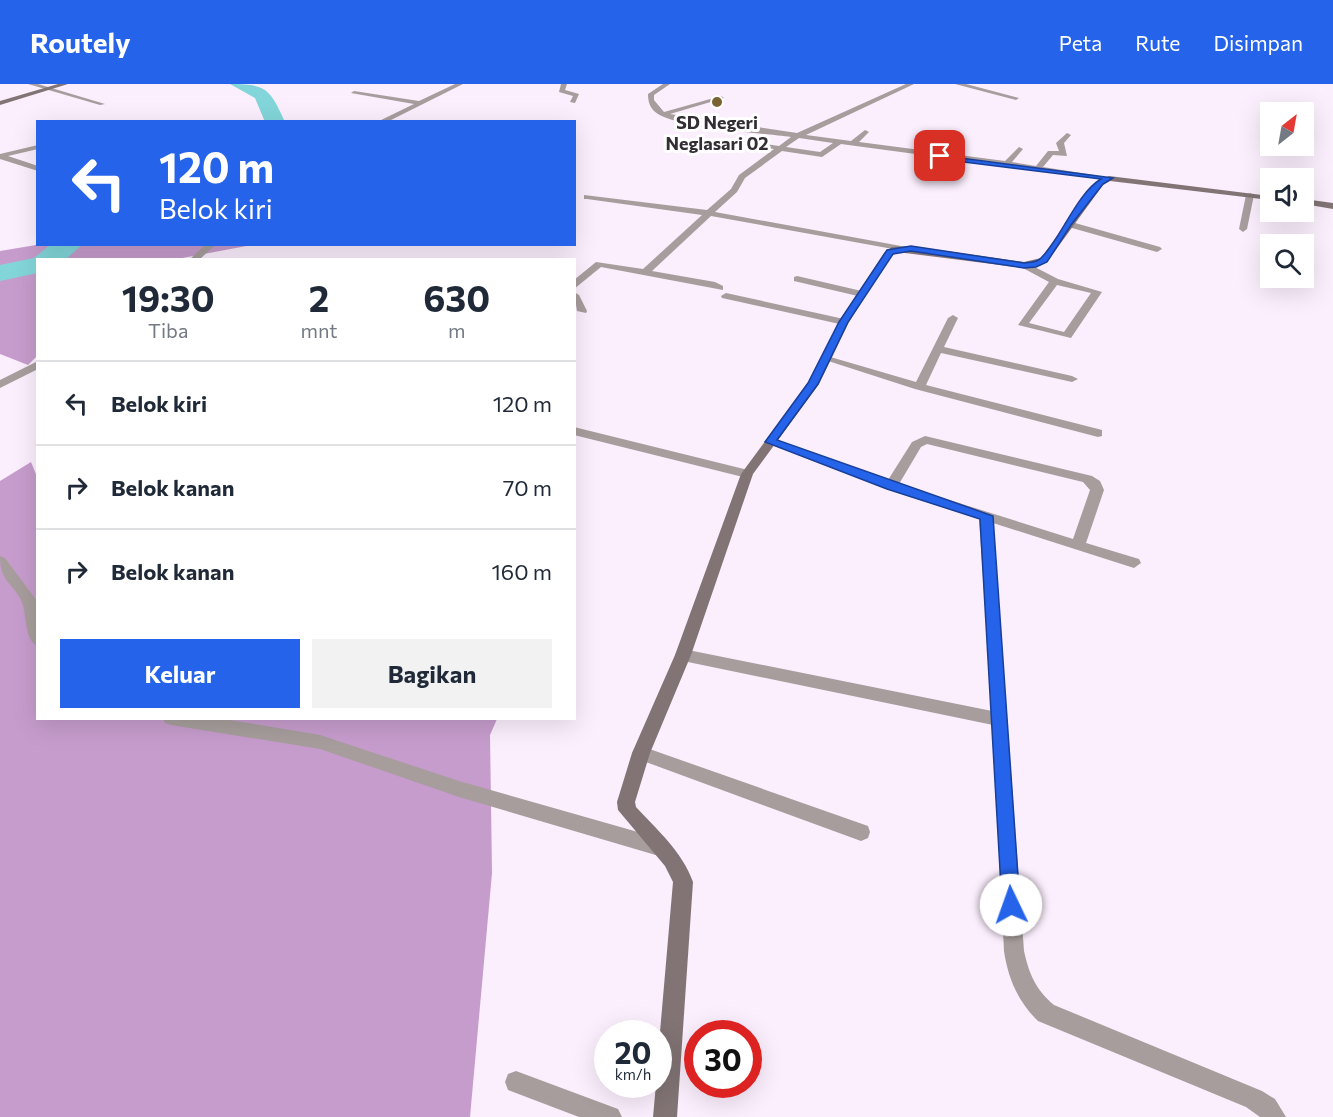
<!DOCTYPE html>
<html lang="id">
<head>
<meta charset="utf-8">
<style>
	:root { --surface:#fff; --page:#f2f2f3; --text:#1f2937; --muted:#747a83; --line:#e0e1e3; --accent:#2563eb }
	body { margin:0; font-family:Commissioner,sans-serif; background:var(--page); color:var(--text); height:100vh; display:flex; flex-direction:column; font-size:22px; white-space:nowrap }
	* { box-sizing:border-box; margin:0 }
	p { font-size:20px; color:var(--muted) }
	.icon { flex:none; width:33px; height:33px; fill:none; stroke:currentColor; stroke-width:2; stroke-linecap:round; stroke-linejoin:round }
	.map { position:relative; flex:1; overflow:hidden }
	.drawer { position:absolute; left:36px; top:174px; width:540px; height:462px; display:flex; flex-direction:column; background:var(--surface); border-radius:0px; box-shadow:0 6px 24px #0002 }
	.drawer>* { flex:none }
	.guide { position:absolute; left:36px; top:36px; width:540px; height:126px; border-radius:0px; box-shadow:0 6px 24px #0002; background:#2563eb; color:#fff; overflow:hidden }
	.needle { width:39px; rotate:31deg }
	.controls { position:absolute; left:1260px; top:18px; display:grid; gap:12px }
	.controls a { display:grid; place-items:center; width:54px; height:54px; border-radius:0px; background:var(--surface); box-shadow:0 6px 24px #0002; font-size:30px }
	.speed { position:absolute; left:594px; top:936px; display:flex; gap:12px; font-size:30px; font-weight:700; text-align:center }
	.speed>* { display:grid; place-content:center; width:78px; height:78px; border-radius:50%; background:var(--surface); box-shadow:0 6px 24px #0002; line-height:1 }
	.speed small { font-size:15px; font-weight:400 }
	.speed .limit { border:9px solid #d22; background:#fff; color:#111 }
	.pin { position:absolute; display:grid; place-items:center; width:51px; height:51px; color:#fff; margin:-26px; border-radius:12px; box-shadow:0 3px 9px #0006 }
	.me { position:absolute; width:66px; margin:-33px; rotate:357deg; stroke-linejoin:round; filter:drop-shadow(0 0 4px #0008) }
	.turn { display:flex; align-items:center; gap:21px; height:126px; padding:0 24px; font-size:27px }
	.turn .icon { width:78px; height:78px; stroke-width:2.5 }
	.turn b { display:block; font-size:42px; line-height:51px }
	.eta { display:flex; justify-content:space-evenly; align-items:center; height:102px; text-align:center }
	.eta b { font-size:36px; font-weight:700; line-height:42px }
	.action { display:flex; gap:12px; margin-top:auto; padding:12px 24px }
	.action a { flex:1; height:69px; border-radius:0px; background:var(--accent); color:#fff; font-size:24px; font-weight:700; line-height:69px; text-align:center }
	.action a+a { background:var(--page); color:var(--text) }
	ul { padding:0; list-style:none }
	li { display:flex; align-items:center; gap:18px; height:84px; padding:0 24px; border-top:2px solid var(--line) }
	li div { flex:1 }
	li b { display:block; font-size:22px }
	li em { font-style:normal }
	header { display:flex; align-items:center; gap:36px; box-sizing:border-box; height:84px; padding:0 30px; background:var(--accent); color:#fff }
	header strong { font-size:28px }
	nav { display:flex; gap:33px; margin-inline-start:auto; font-size:21px }
	.map>svg:first-child { display:block }
	.forest { fill:#c69ccc }
	.lines { fill:none; stroke-linecap:round; stroke-linejoin:round }
	.river { fill:#82d5d9; fill-rule:evenodd }
	.street { fill:#a79d9d; fill-rule:evenodd }
	.secondary { fill:#827475; fill-rule:evenodd }
	.route { fill:#2563eb; stroke:#184099; stroke-width:1.5 }
	.poi-dot { fill:#7a6333; stroke:#fff; stroke-width:2 }
	.labels { text-anchor:middle; dominant-baseline:central; stroke-width:6; stroke-linejoin:round; paint-order:stroke }
	.far-poi-label { font-size:18px; font-weight:bold; fill:#332e34; stroke:#fff }
</style>
</head>
<body>
<header>
<strong>Routely</strong>
<nav><a>Peta</a><a>Rute</a><a>Disimpan</a></nav>
</header>
<div class="map">
<svg width="1333" height="1033" viewBox="0 0 1333 1033">
	<rect width="100%" height="100%" fill="#fbeefd"/>
	<g class="forest">
		<path d="M 42,160 L 252,161 L 177,175 L 38,176 L 37,272 L 28,281 L 0,270 L 0,167 Z"/>
		<path d="M 31,378 L 38,395 L 38,634 L 497,635 L 490,651 L 492,789 L 470,1033 L 0,1033 L 0,397 Z"/>
	</g>
	<g class="lines">
		<g class="river">
			<path d="M 230,0 C 267,0 270,5 285,38 L 265,38 L 255,14 Z"/>
			<path d="M 51,160 L 83,160 L 65,176 L 38,176 L 38,189 L 0,197 L 0,181 L 34,174 Z"/>
		</g>
		<g class="street">
			<path d="M 28,0 L 38,0 L 105,20 L 100,21 Z"/>
			<path d="M 455,0 L 463,0 L 387,38 L 377,38 L 414,20 L 351,9 L 354,7 L 419,17 Z"/>
			<path d="M 561,0 L 567,0 L 565,6 L 579,10 L 575,19 L 570,18 L 573,12 L 559,8 Z"/>
			<path d="M 663,0 L 670,0 L 654,11 L 654,16 L 664,28 L 721,12 L 724,14 L 670,30 L 797,49 L 906,0 L 914,0 L 806,51 L 851,57 L 865,46 L 869,48 L 859,58 L 1005,77 L 1019,63 L 1023,65 L 1012,78 L 1036,82 L 1048,67 L 1059,67 L 1056,59 L 1067,49 L 1071,51 L 1064,59 L 1067,72 L 1053,71 L 1043,83 L 1113,94 L 1109,96 L 841,60 L 822,73 L 782,67 L 745,94 L 737,108 L 715,128 L 901,162 L 906,165 L 904,167 L 711,132 L 652,187 L 715,198 L 723,202 L 723,206 L 601,183 L 574,205 L 574,196 L 596,178 L 643,185 L 702,131 L 587,115 L 584,115 L 584,111 L 707,126 L 731,105 L 739,91 L 774,65 L 738,60 L 738,56 L 779,62 L 791,53 C 761,49 680,44 658,30 C 650,25 648,18 648,10 ZM 799,54 L 833,59 L 820,68 L 786,63 Z"/>
			<path d="M 955,0 L 966,0 L 1019,14 L 1016,16 Z"/>
			<path d="M 38,61 L 38,65 L 8,72 L 38,82 L 38,87 L 0,75 L 0,70 Z"/>
			<path d="M 1250,109 L 1254,111 L 1247,145 L 1243,148 L 1239,145 L 1246,111 Z"/>
			<path d="M 1068,137 L 1160,163 L 1162,165 L 1157,168 L 1065,142 L 1064,140 Z"/>
			<path d="M 206,160 L 216,160 L 199,176 L 189,176 Z"/>
			<path d="M 1021,179 L 1027,179 L 1058,195 L 1102,208 L 1071,254 L 1018,241 L 1049,198 L 1021,183 ZM 1057,201 L 1091,209 L 1064,248 L 1029,239 Z"/>
			<path d="M 797,192 L 866,208 L 867,210 L 862,213 L 794,197 L 794,193 Z"/>
			<path d="M 574,208 L 579,211 L 587,227 L 586,229 L 577,227 Z"/>
			<path d="M 726,209 L 844,235 L 849,238 L 844,241 L 722,214 L 721,212 Z"/>
			<path d="M 953,231 L 958,234 L 944,263 L 1072,292 L 1078,295 L 1072,298 L 941,269 L 926,301 L 1102,346 L 1102,352 L 1098,353 L 915,305 L 822,275 L 827,272 L 916,298 L 948,234 Z"/>
			<path d="M 38,277 L 38,285 L 0,304 L 0,296 Z"/>
			<path d="M 574,343 L 752,387 L 753,390 L 747,394 L 574,351 Z"/>
			<path d="M 925,352 L 1092,392 L 1100,397 L 1104,406 L 1086,459 L 1139,475 L 1141,479 L 1134,484 L 993,439 L 1024,867 C 1029,890 1036,906 1054,921 L 1262,1007 L 1275,1015 L 1286,1033 L 1260,1033 L 1246,1023 L 1038,937 C 1018,918 1008,894 1004,867 L 993,641 L 683,577 L 677,575 L 675,571 L 677,567 L 683,565 L 992,627 L 979,435 L 886,405 L 764,358 L 770,354 L 774,355 L 888,396 L 912,358 ZM 927,360 L 1083,398 L 1090,406 L 1073,455 L 899,400 L 921,363 Z"/>
			<path d="M 0,472 L 5,474 L 37,517 L 38,562 C 24,557 27,530 22,518 C 13,498 0,499 0,472 Z"/>
			<path d="M 163,634 L 218,634 L 320,651 L 459,697 L 659,754 L 666,757 L 669,763 L 666,769 L 659,772 L 459,713 L 320,665 L 171,641 L 165,639 Z"/>
			<path d="M 641,662 L 868,742 L 870,748 L 868,754 L 861,757 L 635,674 L 632,669 L 635,664 Z"/>
			<path d="M 516,987 L 618,1025 L 622,1033 L 579,1033 L 508,1006 L 505,998 L 508,990 Z"/>
		</g>
		<g class="secondary">
			<path d="M 58,0 L 68,0 L 0,21 L 0,17 Z"/>
			<path d="M 1109,92 L 1270,112 L 1270,116 L 1110,97 L 1103,101 L 1047,178 L 1039,182 L 1024,184 L 897,168 L 890,173 L 849,238 L 819,300 L 753,390 L 691,571 L 650,669 L 635,718 L 636,723 C 657,746 682,767 693,798 L 677,1033 L 653,1033 L 656,1000 L 658,1000 L 658,971 L 673,798 L 665,782 L 618,726 L 617,718 L 632,669 L 675,571 L 741,390 L 808,299 L 839,238 L 884,169 L 892,163 L 911,162 L 1024,178 L 1041,174 L 1097,97 Z"/>
			<path d="M 1304,115 L 1333,119 L 1333,125 L 1304,120 Z"/>
		</g>
	</g>
	<path class="route" d="M 937,71 L 1113,94 L 1103,100 L 1071,141 L 1047,178 L 1036,183 L 1024,184 L 911,167 L 893,170 L 848,238 L 818,300 L 777,356 L 993,432 L 1020,821 L 1018,827 L 1011,830 L 1005,827 L 1002,821 L 980,435 L 887,405 L 765,358 L 808,299 L 839,238 L 887,166 L 911,162 L 1024,179 C 1030,178 1037,179 1041,174 C 1061,155 1076,110 1101,95 L 940,75 Z"/>
	<circle class="poi-dot" cx="717" cy="18" r="6"/>
	<g class="labels">
		<g class="far-poi-label">
			<text x="717" y="38">SD Negeri<tspan x="717" dy="21">Neglasari 02</tspan></text>
		</g>
	</g>
</svg>
<div class="controls">
<a><svg class="needle" viewBox="-14 -14 28 28"><path d="M0-13l5 13h-10z" fill="#e53935"/><path d="M0 13l5-13h-10z" fill="#747a83"/></svg></a>
<a><svg class="icon" aria-label="sound" viewBox="0 0 24 24"><path d="M4 9h4l5-4v14l-5-4H4zM17 9q2 3 0 6"/></svg></a>
<a><svg class="icon" aria-label="search" viewBox="0 0 24 24"><circle cx="10" cy="10" r="6"/><path d="M15 15l6 6"/></svg></a>
</div>
<div class="speed"><div>20<small>km/h</small></div><div class="limit">30</div></div>
<div class="pin" style="left:940px;top:72px;background:#d93025"><svg class="icon" aria-label="arrive" viewBox="0 0 24 24"><path d="M6 21V4h12l-3 4 3 4H6"/></svg></div>
<svg class="me" style="left:1011px;top:821px" viewBox="-20 -20 40 40"><circle r="19" fill="#fff"/><path d="M0-13L10 11 0 6-10 11z" fill="#2563eb"/></svg>
<div class="guide">
<div class="turn"><svg class="icon" aria-label="left" viewBox="0 0 24 24"><path d="M17 20v-9H6M10 6l-5 5 5 5"/></svg><div><b>120 m</b>Belok kiri</div></div>
</div>
<section class="drawer">
<div class="eta">
<div><b>19:30</b><p>Tiba</p></div>
<div><b>2</b><p>mnt</p></div>
<div><b>630</b><p>m</p></div>
</div>
<ul>
<li><svg class="icon" aria-label="left" viewBox="0 0 24 24"><path d="M17 20v-9H6M10 6l-5 5 5 5"/></svg><div><b>Belok kiri</b></div><em>120 m</em></li>
<li><svg class="icon" aria-label="right" viewBox="0 0 24 24"><path d="M7 20v-9h11M14 6l5 5-5 5"/></svg><div><b>Belok kanan</b></div><em>70 m</em></li>
<li><svg class="icon" aria-label="right" viewBox="0 0 24 24"><path d="M7 20v-9h11M14 6l5 5-5 5"/></svg><div><b>Belok kanan</b></div><em>160 m</em></li>
</ul>
<div class="action"><a>Keluar</a><a>Bagikan</a></div>
</section>
</div>
</body>
</html>
